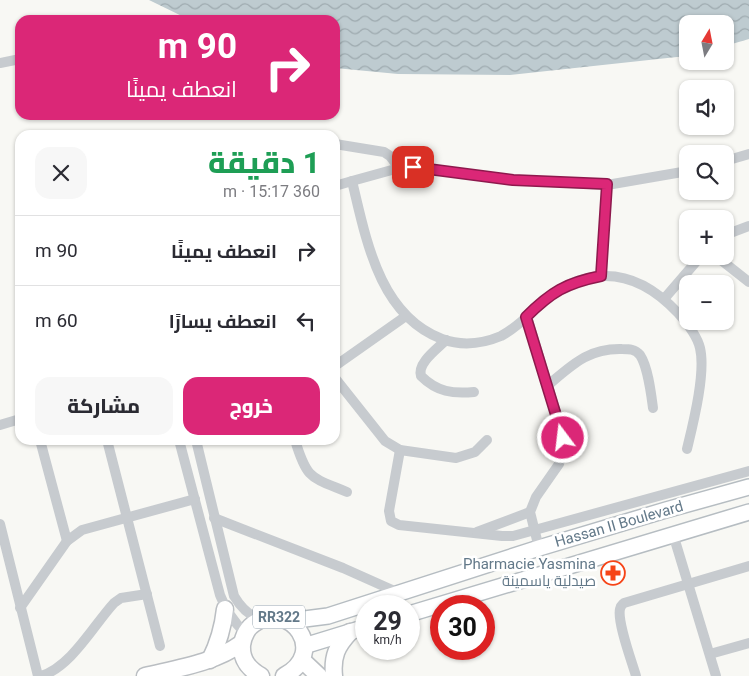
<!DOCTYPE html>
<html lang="ar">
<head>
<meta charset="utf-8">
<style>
	:root { --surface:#fff; --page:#f7f7f7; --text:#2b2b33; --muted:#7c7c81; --line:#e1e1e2; --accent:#db2777 }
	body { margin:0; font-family:Roboto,Cairo,sans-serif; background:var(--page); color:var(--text); direction:rtl; height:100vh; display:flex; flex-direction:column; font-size:19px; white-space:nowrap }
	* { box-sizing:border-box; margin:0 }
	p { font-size:16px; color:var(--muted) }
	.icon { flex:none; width:28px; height:28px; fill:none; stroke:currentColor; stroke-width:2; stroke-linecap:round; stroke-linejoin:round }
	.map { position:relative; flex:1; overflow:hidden; direction:ltr }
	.details { position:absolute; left:15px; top:130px; width:325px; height:315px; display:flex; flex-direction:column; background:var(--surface); border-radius:15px; box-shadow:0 1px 4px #0004; direction:rtl }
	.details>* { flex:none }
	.top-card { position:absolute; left:15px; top:15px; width:325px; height:105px; border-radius:15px; box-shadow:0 1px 4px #0004; direction:rtl; background:#db2777; color:#fff; overflow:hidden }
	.needle { width:32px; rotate:10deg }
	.fabs { position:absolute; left:679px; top:15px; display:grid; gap:10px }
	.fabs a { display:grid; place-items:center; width:55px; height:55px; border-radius:10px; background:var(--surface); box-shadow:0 1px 4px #0004; font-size:25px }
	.speed { position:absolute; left:355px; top:595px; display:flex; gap:10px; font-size:25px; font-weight:700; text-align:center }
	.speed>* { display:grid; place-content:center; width:65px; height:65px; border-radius:50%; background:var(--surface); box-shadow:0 1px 4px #0004; line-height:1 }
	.speed small { font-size:12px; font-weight:400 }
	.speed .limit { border:8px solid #d22; background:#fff; color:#111 }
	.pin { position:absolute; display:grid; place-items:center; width:42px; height:42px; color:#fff; margin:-21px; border-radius:10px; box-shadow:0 2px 8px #0006 }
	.me { position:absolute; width:55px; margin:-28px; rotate:345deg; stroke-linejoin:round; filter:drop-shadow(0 0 4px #0008) }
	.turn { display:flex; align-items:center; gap:18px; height:105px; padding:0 20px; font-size:22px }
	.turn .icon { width:65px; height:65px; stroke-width:2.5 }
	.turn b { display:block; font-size:35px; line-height:42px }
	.round { display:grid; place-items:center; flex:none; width:52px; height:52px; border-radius:15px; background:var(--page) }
	.headline { display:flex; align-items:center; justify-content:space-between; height:85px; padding:0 20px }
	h1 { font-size:30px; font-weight:800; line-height:38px; color:#1e9e55 }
	.action { display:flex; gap:10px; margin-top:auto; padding:10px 20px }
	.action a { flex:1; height:58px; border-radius:15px; background:var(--accent); color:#fff; font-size:20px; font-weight:800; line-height:58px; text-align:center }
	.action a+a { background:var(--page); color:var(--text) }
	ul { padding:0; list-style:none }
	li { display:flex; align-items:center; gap:15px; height:70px; padding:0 20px; border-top:1px solid var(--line) }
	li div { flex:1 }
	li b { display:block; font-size:19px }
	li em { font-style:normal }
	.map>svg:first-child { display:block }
	.water { fill:url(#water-waves) }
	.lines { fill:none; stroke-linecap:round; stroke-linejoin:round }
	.secondary-casing { stroke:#b6bdc2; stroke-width:18 }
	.primary-casing { stroke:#babec2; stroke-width:19 }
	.minor { stroke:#c7cbcf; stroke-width:10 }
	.secondary { stroke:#fff; stroke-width:15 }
	.primary { stroke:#fff; stroke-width:16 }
	.route-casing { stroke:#8e194d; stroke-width:12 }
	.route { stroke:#db2777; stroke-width:9 }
	.labels { text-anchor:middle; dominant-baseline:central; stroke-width:5; stroke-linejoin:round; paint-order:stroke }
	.shield { fill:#fff; stroke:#92a1ac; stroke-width:1 }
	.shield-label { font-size:14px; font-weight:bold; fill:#637989 }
	.street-label { font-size:15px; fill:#637989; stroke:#fff }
	.poi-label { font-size:15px; fill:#637989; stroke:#fff; text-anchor:end }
</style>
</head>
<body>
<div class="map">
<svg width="749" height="676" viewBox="0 0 749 676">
	<defs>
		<pattern id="water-waves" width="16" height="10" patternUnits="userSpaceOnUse" patternTransform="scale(1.25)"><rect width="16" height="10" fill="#becbd0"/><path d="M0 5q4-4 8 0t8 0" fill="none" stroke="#9eaaaf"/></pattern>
	</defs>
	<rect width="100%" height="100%" fill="#f8f8f4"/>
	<path class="water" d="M 149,0 L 749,0 L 749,39 L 725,46 L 725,24 L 688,24 L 687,55 L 686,56 L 510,75 L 398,74 L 335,68 L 335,20 L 190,20 Z"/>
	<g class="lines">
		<g class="secondary-casing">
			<g id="secondary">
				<path d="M 409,614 L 749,512"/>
				<path d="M 289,621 L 328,616 L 539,548 L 666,510 L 749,487"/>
				<path d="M 304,646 L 366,627"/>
			</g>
		</g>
		<g class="primary-casing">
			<g id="primary">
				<path d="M 210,660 C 219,642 223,628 225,609"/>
				<path d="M 302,660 L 319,676"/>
				<path d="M 145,676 C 179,668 214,663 242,643"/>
				<path d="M 261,676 C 249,669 241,660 242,645 C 243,636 248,627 255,623 C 290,600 329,652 284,676"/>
				<path d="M 334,676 C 332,656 337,646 350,632"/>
			</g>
		</g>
		<g class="minor">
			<path d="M 0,63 L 20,59"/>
			<path d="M 335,144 L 384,152 L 390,156 L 399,168"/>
			<path d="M 725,161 L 749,154"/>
			<path d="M 335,186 L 352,181"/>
			<path d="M 725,235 L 749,226"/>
			<path d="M 716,256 L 749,282"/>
			<path d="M 601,276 L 607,185"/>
			<path d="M 664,299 L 701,256"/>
			<path d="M 527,317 L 558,419 L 564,449 L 559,464 L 536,497 L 530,512 L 539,548"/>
			<path d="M 446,340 C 437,349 417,363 421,376 C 437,392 453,394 474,392"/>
			<path d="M 335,366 L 406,316"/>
			<path d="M 335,378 L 385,441 L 400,450 L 456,458 L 475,452 L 487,440"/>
			<path d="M 547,386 C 572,365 588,348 622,349 C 629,349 635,349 640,355 C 648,367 651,393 653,408"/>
			<path d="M 0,425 L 20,419"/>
			<path d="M 40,440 L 67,541"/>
			<path d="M 107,440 L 160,646"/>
			<path d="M 179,440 L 220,595 C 226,611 234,622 245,633"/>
			<path d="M 196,440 L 234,596 C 240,606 248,616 261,619"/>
			<path d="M 295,440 C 307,480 311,477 347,492"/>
			<path d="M 687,449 C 693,424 706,373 700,348 C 697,335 687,323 678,313 C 651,284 617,267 577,281 C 543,293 530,321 501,336 C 482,344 461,346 442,339 C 379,315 366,239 352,181 L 399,168 L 413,167 L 513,180 L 607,185 L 688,171"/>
			<path d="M 400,450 L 389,511 L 391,521 L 399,525 L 502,536 L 513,536 L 749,471"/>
			<path d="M 214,518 L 343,568 L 399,593"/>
			<path d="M 0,524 L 38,676"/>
			<path d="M 477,532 L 530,512"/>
			<path d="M 673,534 L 716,676"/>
			<path d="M 20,608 L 67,541 L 82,530 L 195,499"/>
			<path d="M 710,654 L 749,643"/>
			<path d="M 41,676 C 71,667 93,626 114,603 L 121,598 L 147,594"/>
			<path d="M 636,676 C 632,662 617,622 620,609 C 621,605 622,605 624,603 L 749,566"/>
		</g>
		<use href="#secondary" class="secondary"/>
		<use href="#primary" class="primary"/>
	</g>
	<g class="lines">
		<g class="route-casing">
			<path id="route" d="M 413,167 L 513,180 L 607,184 L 601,276 C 566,283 551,292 526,317 L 563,438"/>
		</g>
		<use href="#route" class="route"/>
	</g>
	<defs>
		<g id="pharmacy-ring" transform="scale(1.25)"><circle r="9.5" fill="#fff" stroke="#f64417" stroke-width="1.5"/><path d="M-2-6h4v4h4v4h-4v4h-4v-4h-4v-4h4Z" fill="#f64417"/></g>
	</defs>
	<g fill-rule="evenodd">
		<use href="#pharmacy-ring" x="613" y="573"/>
	</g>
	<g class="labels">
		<rect class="shield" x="253" y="605.5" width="52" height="23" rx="4"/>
		<g class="shield-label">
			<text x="279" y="617">RR322</text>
		</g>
		<g class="street-label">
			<text transform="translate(619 524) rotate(-16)">Hassan II Boulevard</text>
		</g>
		<g class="poi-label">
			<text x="596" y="564">Pharmacie Yasmina<tspan x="596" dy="17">صيدلية ياسمينة</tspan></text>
		</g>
	</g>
</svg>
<div class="fabs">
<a><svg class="needle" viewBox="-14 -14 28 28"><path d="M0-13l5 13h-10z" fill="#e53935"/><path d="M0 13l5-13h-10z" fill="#7c7c81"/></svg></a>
<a><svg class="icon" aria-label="sound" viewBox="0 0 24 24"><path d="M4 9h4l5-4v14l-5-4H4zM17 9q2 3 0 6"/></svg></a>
<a><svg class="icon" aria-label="search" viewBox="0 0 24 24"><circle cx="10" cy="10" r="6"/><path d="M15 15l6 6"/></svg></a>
<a>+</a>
<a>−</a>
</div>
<div class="speed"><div>29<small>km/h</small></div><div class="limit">30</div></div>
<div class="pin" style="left:413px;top:167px;background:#d93025"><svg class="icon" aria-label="arrive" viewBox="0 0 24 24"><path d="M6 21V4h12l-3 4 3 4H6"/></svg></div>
<svg class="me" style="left:563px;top:438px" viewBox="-20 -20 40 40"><circle r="17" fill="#db2777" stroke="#fff" stroke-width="3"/><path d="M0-11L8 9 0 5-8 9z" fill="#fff"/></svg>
<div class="top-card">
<div class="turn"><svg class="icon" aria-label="right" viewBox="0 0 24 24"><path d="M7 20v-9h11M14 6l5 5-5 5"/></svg><div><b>90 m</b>انعطف يمينًا</div></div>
</div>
<section class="details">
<div class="headline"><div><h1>1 دقيقة</h1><p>360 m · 15:17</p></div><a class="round"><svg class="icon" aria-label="close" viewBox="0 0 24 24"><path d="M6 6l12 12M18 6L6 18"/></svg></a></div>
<ul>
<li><svg class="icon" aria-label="right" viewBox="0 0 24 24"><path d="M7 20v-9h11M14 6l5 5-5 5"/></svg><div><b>انعطف يمينًا</b></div><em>90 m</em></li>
<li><svg class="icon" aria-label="left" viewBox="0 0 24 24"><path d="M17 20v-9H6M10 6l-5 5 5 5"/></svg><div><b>انعطف يسارًا</b></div><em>60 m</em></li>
</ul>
<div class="action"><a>خروج</a><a>مشاركة</a></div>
</section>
</div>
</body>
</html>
